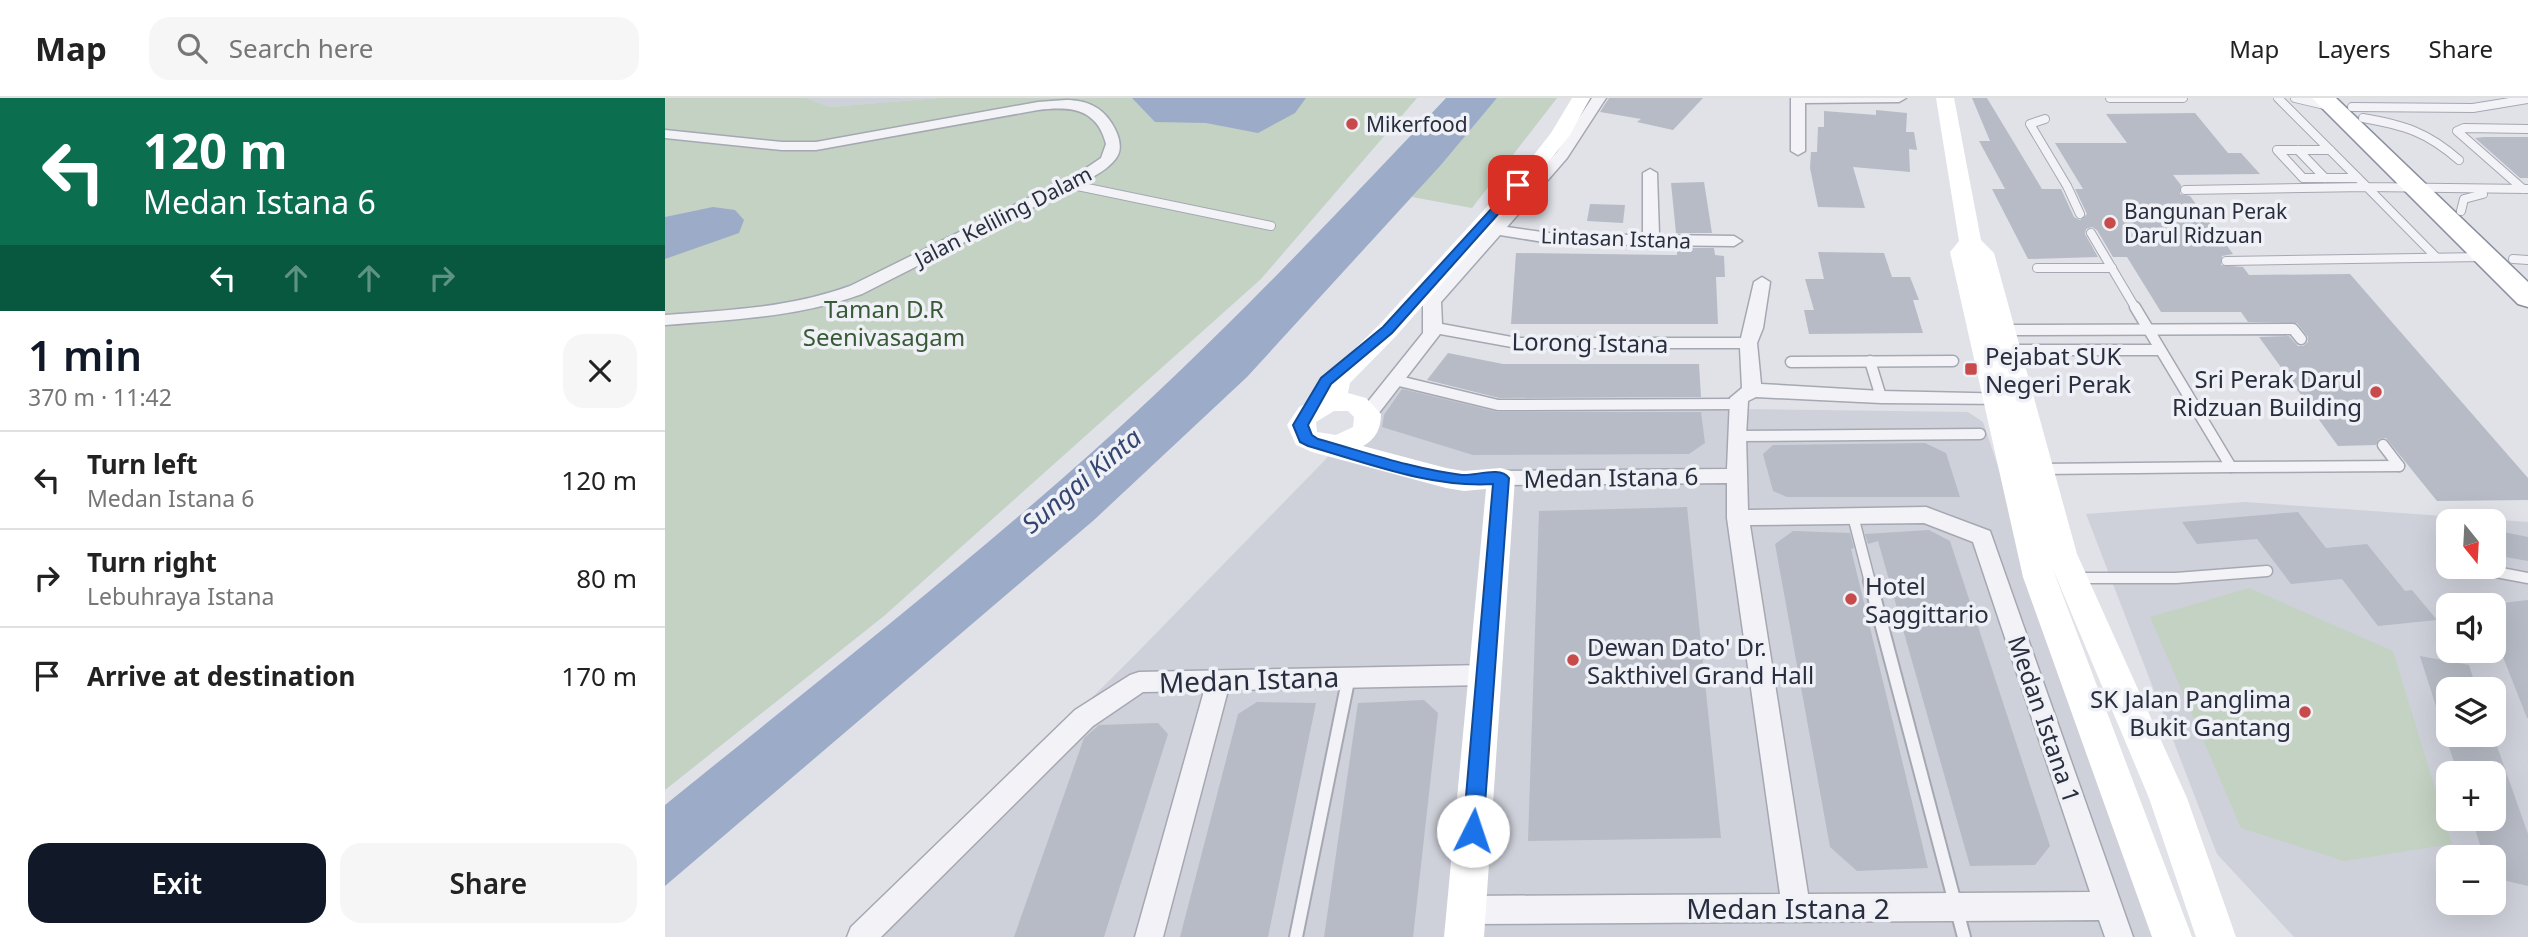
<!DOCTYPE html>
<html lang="en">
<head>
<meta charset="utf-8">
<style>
	:root { --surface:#fff; --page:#f6f6f6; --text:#222; --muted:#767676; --line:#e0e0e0; --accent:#111827 }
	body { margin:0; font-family:"Noto Sans",sans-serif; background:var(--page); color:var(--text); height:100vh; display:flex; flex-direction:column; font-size:26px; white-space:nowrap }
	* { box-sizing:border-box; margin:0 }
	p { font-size:23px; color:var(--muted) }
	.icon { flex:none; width:38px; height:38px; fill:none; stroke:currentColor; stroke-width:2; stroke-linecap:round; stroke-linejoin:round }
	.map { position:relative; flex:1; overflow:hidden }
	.details { display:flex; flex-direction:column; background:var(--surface); width:665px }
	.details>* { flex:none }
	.hud { background:#0b6e4f; color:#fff; overflow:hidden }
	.needle { width:46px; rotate:162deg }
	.buttons { position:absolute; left:1771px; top:411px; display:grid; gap:14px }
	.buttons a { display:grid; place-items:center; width:70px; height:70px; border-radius:14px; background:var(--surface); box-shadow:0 7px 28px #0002; font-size:35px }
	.pin { position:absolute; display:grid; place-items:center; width:60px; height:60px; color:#fff; margin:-30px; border-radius:14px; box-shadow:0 4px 10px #0006 }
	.me { position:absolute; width:77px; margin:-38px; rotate:4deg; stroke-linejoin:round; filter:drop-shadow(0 0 5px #0008) }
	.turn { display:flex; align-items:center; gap:24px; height:147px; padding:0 28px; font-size:32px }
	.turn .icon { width:91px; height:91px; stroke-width:2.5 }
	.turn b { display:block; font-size:49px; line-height:60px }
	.lanes { display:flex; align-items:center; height:66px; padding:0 28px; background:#0003; justify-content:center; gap:35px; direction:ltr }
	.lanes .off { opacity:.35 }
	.round { display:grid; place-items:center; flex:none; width:74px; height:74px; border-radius:21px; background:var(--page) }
	.summary { display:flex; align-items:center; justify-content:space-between; height:119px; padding:0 28px }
	h1 { font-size:42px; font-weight:600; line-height:52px; color:var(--accent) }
	.button { display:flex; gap:14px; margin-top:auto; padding:14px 28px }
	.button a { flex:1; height:80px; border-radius:21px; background:var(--accent); color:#fff; font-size:28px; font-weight:600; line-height:80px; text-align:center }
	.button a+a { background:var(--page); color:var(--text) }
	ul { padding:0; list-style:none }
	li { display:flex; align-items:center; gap:21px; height:98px; padding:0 28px; border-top:2px solid var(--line) }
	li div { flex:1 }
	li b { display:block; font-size:26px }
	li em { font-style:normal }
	header { display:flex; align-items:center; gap:42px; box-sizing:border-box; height:98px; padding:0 35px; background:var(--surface); border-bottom:2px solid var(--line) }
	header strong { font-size:33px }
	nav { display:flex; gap:38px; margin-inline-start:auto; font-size:24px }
	.search { width:490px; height:63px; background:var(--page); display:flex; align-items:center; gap:18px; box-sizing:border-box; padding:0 24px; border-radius:21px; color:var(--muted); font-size:26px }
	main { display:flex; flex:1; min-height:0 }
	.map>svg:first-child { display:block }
	.built { fill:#ced1da; fill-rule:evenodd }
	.green { fill:#c3d2c2 }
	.water { fill:#9cabc7 }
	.building { fill:#b7bbc5 }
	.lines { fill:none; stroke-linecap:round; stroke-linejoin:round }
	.lane-far2-casing { stroke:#a5a8b2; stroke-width:10 }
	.lane-far1-casing { stroke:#a5a8b2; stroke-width:13 }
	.lane-casing { stroke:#a5a8b2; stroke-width:16 }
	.street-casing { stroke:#a5a8b2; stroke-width:3 }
	.highway-casing { stroke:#888e9e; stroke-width:3 }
	.lane-far2 { stroke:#f3f3f7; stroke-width:8 }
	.lane-far1 { stroke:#f3f3f7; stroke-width:10 }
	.lane { stroke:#f3f3f7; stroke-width:12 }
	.street { fill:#f3f3f7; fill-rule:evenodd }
	.secondary { fill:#fff; fill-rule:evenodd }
	.highway { fill:#fff; fill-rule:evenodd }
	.route { fill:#1a73e8; stroke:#114b97; stroke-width:2 }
	.poi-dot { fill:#c84a4b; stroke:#eff1f6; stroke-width:2.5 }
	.labels { text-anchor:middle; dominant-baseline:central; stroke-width:7; stroke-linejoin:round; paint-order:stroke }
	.far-poi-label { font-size:21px; fill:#292e3f; stroke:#eff1f6; text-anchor:start }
	.far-street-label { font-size:21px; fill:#292e3f; stroke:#eff1f6 }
	.park-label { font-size:24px; fill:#395a37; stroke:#eff1f6 }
	.street-label { font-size:24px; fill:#292e3f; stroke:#eff1f6 }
	.poi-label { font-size:24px; fill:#292e3f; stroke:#eff1f6; text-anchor:start }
	.water-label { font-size:26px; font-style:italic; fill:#354771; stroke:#eff1f6 }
	.near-street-label { font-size:28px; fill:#292e3f; stroke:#eff1f6 }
</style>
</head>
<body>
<header>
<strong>Map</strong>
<div class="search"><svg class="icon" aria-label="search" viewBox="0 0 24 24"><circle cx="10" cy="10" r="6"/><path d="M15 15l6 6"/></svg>Search here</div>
<nav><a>Map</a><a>Layers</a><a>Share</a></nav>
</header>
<main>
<section class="details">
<div class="hud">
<div class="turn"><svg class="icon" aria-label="left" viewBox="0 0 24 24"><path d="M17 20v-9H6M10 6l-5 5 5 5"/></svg><div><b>120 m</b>Medan Istana 6</div></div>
<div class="lanes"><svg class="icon" aria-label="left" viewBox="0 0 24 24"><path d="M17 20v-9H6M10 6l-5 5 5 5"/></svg><svg class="icon off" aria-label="ahead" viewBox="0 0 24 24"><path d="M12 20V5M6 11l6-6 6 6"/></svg><svg class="icon off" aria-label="ahead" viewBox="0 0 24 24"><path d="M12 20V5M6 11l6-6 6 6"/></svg><svg class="icon off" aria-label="right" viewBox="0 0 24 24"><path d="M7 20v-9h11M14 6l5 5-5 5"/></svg></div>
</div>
<div class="summary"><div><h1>1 min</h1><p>370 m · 11:42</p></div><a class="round"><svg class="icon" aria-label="close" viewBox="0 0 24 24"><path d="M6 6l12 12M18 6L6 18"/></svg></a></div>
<ul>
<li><svg class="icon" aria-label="left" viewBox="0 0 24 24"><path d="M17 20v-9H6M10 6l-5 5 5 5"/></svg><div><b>Turn left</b><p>Medan Istana 6</p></div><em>120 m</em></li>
<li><svg class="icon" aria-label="right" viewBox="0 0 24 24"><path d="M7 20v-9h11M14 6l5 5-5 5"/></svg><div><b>Turn right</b><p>Lebuhraya Istana</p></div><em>80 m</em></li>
<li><svg class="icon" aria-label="arrive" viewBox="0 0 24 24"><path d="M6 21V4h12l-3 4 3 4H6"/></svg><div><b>Arrive at destination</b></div><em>170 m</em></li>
</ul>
<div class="button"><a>Exit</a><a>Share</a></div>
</section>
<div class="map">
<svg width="1863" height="839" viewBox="0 0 1863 839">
	<rect width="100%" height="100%" fill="#e0e2e8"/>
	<g class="built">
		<path d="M 142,0 L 274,0 L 164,9 Z"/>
		<path d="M 729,281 L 831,308 L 1303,314 L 1318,324 L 1492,839 L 185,839 L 466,561 L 660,362 Z"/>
		<path d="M 1580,404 L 1863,424 L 1863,839 L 1629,839 L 1552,756 L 1421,416 ZM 1783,424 L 1829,424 L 1829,469 L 1783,469 ZM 1783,508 L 1829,508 L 1829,553 L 1783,553 ZM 1783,592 L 1829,592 L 1829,637 L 1783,637 ZM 1783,676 L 1829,676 L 1829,721 L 1783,721 ZM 1783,760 L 1829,760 L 1829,805 L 1783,805 Z"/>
	</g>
	<g class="green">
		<path d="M 0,0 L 142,0 L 164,9 L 274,0 L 752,0 L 596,181 L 219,518 L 0,692 Z"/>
		<path d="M 832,0 L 892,0 L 807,110 L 747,99 Z"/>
		<path d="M 1584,490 L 1728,553 L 1787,746 L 1679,763 L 1576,730 L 1485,519 Z"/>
	</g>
	<g class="water">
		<path d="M 467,0 L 641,0 L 630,15 L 593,35 L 541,25 L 490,24 Z"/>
		<path d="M 781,0 L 832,0 L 775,68 L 582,279 L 429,422 L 0,788 L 0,707 C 143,591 288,478 425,356 C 550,245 666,122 781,0 Z"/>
		<path d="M 48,109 L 70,112 L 79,122 L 74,135 L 0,161 L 0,119 Z"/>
	</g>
	<g class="building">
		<path d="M 944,0 L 1038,0 L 1008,32 L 972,24 L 976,21 L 935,14 Z"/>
		<path d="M 1307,0 L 1322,0 L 1377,91 L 1396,91 L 1409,119 L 1415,122 L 1422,116 L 1410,91 L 1418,91 L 1390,45 L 1462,45 L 1441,16 L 1530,15 L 1563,55 L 1576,55 L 1595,76 L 1508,77 L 1516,87 L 1515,96 L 1525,98 L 1568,156 L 1557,158 L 1556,167 L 1578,169 L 1584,177 L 1685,176 L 1863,380 L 1863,402 L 1772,403 L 1721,340 L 1714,341 L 1711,347 L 1673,348 L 1594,239 L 1624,238 L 1633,248 L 1638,248 L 1643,244 L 1643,239 L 1632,225 L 1583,224 L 1576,214 L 1496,214 L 1462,159 L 1448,159 L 1432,132 L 1427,129 L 1421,131 L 1420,136 L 1433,159 L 1363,161 L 1327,91 L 1340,91 L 1314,43 L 1325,43 Z"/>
		<path d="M 1211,12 L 1242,15 L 1241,34 L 1249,34 L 1252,52 L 1244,51 L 1245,74 L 1188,69 L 1200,110 L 1153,109 L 1145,70 L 1146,54 L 1152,54 L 1153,29 L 1159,29 L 1159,13 L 1211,17 Z"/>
		<path d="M 1820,39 L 1863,39 L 1863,80 L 1855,80 L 1810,40 Z"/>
		<path d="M 1039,84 L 1047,135 L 1011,135 L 1006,85 Z"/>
		<path d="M 925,106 L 960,107 L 958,125 L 922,123 Z"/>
		<path d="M 1012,150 L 1049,150 L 1050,157 L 1059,158 L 1060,179 L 1051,179 L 1053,226 L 846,226 L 851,155 L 1006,157 L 1012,157 Z"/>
		<path d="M 1153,154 L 1219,155 L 1227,179 L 1245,179 L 1254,202 L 1248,202 L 1258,235 L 1144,236 L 1139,212 L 1149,212 L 1140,181 L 1159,181 Z"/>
		<path d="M 783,255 L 838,266 L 1034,266 L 1036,299 L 834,300 L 762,282 Z"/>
		<path d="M 737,291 L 833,314 L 1036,314 L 1040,345 L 1024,356 L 808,357 L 717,329 L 719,317 Z"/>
		<path d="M 1260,345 L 1281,355 L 1295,399 L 1122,399 L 1108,393 L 1098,356 L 1108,347 Z"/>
		<path d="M 1022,409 L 1056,740 L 863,743 L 874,413 Z"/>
		<path d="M 1633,414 L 1661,450 L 1702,446 L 1740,493 L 1747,492 L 1772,522 L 1713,528 L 1677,481 L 1626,486 L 1592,441 L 1532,446 L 1517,424 Z"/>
		<path d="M 1264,432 L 1285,443 L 1385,748 L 1370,767 L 1305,768 L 1213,443 L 1203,446 L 1200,436 Z"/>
		<path d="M 1829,432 L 1863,439 L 1863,463 L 1829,457 Z"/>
		<path d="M 1128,433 L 1185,435 L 1189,450 L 1186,451 L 1263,770 L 1192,773 L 1165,749 L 1110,446 Z"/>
		<path d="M 1863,502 L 1863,620 L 1862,620 L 1829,536 L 1829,506 Z"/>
		<path d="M 1755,558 L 1804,567 L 1812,592 L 1783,592 L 1783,633 L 1779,634 Z"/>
		<path d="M 759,602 L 773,615 L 748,839 L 659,839 L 693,605 Z"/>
		<path d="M 592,604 L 651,605 L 603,839 L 515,839 L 573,616 Z"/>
		<path d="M 493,625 L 503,636 L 439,839 L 349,839 L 419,640 L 434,627 Z"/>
		<path d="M 1780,637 L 1828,637 L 1863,736 L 1863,788 L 1829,780 L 1829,760 L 1819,760 L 1807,721 L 1829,721 L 1829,676 L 1793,676 Z"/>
	</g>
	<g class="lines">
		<g class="lane-far2-casing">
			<g id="lane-far2">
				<path d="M 1445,0 L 1518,0"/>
				<path d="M 1613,0 L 1702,89 L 1863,91"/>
				<path d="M 1630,0 L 1664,8"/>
				<path d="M 1687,9 L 1808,10 L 1863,1"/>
				<path d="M 1698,20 C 1739,27 1762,34 1794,62"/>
				<path d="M 1380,21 L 1365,26 L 1402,88 L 1415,116"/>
				<path d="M 1633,52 L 1660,80"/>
				<path d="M 1665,52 L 1612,52 L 1638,80 L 1692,80"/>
				<path d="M 403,86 L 606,128"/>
				<path d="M 1858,91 L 1792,33 L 1799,30 L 1863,31"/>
				<path d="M 1520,92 L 1702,89 L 1771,159"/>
				<path d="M 1796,113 L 1799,101 L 1818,96"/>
				<path d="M 1426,135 L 1471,211"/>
				<path d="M 1848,161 L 1863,162"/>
				<path d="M 1561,163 L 1818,159"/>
				<path d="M 1372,170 L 1447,170"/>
			</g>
		</g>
		<g class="lane-far1-casing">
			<g id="lane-far1">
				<path d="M 1336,232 L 1628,231 L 1636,241"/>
				<path d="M 1343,252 L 1494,252"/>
				<path d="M 1205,263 L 1216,299"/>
				<path d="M 1126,264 L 1288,263"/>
				<path d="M 730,282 L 833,307 L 1071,306"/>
				<path d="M 1071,338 L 1315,336"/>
				<path d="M 1718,347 L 1734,368"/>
				<path d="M 1566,369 L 1734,368"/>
				<path d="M 1376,371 L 1566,369 L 1470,209"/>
				<path d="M 1188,418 L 1205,484"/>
				<path d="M 1810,470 L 1863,480"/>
				<path d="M 1409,480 L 1511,480 L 1602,473"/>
			</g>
		</g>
		<g class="lane-casing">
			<g id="lane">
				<path d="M 1205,483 L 1299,839"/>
				<path d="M 631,839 L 684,578"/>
			</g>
		</g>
		<g class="street-casing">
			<g id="street">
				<path d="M 927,0 L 941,0 L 902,60 L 842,129 L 891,136 L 978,137 L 978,75 L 985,71 L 992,75 L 994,137 L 1069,138 L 1077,143 L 1069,148 L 891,146 L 835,137 L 776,204 L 777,226 L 852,240 L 1076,240 L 1089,184 L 1097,179 L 1105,184 L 1098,230 L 1092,245 L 1096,286 L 1216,293 L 1352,296 L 1354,300 L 1352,304 L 1345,306 L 1216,305 L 1091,299 L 1083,303 L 1081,338 L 1083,412 L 1261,409 L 1325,433 L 1468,839 L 1440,839 L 1434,822 L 802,826 L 792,822 L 788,812 L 792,802 L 802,798 L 1115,796 L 1062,420 L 1062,385 L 836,387 L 829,385 L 826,380 L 829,375 L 836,373 L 1062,371 L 1065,300 L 1077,290 L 1075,250 L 852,250 L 775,236 L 710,320 L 696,320 L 693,316 L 758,235 L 758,207 L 762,199 L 892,54 ZM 1259,425 L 1308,444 L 1425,794 L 1143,796 L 1085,427 Z"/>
				<path d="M 1126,0 L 1241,0 L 1234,4 L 1140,5 L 1140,53 L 1133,57 L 1126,53 Z"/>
				<path d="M 401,2 C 411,2 423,4 432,10 C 445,18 460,42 453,57 C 447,68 435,75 424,81 L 197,196 C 133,219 67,222 0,227 L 0,217 C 63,212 125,210 185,188 L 414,75 L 436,60 L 441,46 C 432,10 405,8 373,12 L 151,52 L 117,52 L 0,40 L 0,32 L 117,44 L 151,44 L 373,4 Z"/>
				<path d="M 820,567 L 828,570 L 832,577 L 828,584 L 820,587 L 563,592 L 498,839 L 470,839 L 539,593 L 478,594 L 428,628 L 216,839 L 182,839 L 186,829 L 410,612 L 465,577 L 474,574 Z"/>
			</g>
		</g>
		<g class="highway-casing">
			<path id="highway" d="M 1647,0 L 1671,0 L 1863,184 L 1863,209 L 1853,206 Z"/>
		</g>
		<use href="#lane-far2" class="lane-far2"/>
		<use href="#lane-far1" class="lane-far1"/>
		<use href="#lane" class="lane"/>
		<use href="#street" class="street"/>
		<g class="secondary">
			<path d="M 907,0 L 925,0 L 905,37 L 882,66 L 732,237 L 685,285 L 683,295 L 701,300 L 716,316 C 716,330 711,341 698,348 L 781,370 L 799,373 L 836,370 L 846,373 L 850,380 L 819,839 L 779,839 L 821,391 L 799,393 L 781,390 L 647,354 L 631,347 L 622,327 L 634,309 L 658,298 L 660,282 L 664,276 L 714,227 L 868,58 L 886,35 ZM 669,313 L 683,313 L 689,319 L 688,329 L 671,337 L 652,334 L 651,324 Z"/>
			<path d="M 1271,0 L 1289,0 L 1316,142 L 1329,155 L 1412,456 L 1522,700 L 1571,839 L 1531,839 L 1484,700 L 1387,469 L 1527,839 L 1487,839 L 1358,479 L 1285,154 L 1294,143 Z"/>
		</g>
		<use href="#highway" class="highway"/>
	</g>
	<path class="route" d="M 850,85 L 859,87 L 727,235 L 666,286 L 643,327 L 647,337 L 653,341 C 700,354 748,371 797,377 C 811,378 835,368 844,380 L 818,733 L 815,740 L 808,743 L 801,740 L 798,733 L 828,386 C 766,390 702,365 643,348 L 635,344 L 628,327 L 656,280 L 718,229 Z"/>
	<g class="poi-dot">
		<circle cx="687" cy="26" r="7"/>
		<circle cx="1445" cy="125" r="7"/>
		<rect x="1299" y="264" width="14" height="14" rx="3.5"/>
		<circle cx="1711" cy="294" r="7"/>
		<circle cx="1186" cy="501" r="7"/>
		<circle cx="908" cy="562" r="7"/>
		<circle cx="1640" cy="614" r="7"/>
	</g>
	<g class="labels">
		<g class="far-poi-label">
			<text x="701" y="26">Mikerfood</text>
			<text x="1459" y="113">Bangunan Perak<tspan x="1459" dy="24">Darul Ridzuan</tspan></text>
		</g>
		<g class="far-street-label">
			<text transform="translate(338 118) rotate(-27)">Jalan Keliling Dalam</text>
			<text transform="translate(951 140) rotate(2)">Lintasan Istana</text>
		</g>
		<g class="park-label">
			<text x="219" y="210">Taman D.R<tspan x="219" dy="28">Seenivasagam</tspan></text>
		</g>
		<g class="street-label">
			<text transform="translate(925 244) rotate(1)">Lorong Istana</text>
			<text transform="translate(946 379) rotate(-1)">Medan Istana 6</text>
			<text transform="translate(1380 621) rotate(71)">Medan Istana 1</text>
		</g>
		<g class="poi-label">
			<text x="1320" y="257">Pejabat SUK<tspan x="1320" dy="28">Negeri Perak</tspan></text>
			<text x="1697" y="280" text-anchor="end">Sri Perak Darul<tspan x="1697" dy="28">Ridzuan Building</tspan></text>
			<text x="1200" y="487">Hotel<tspan x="1200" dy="28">Saggittario</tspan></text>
			<text x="922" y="548">Dewan Dato' Dr.<tspan x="922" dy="28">Sakthivel Grand Hall</tspan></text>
			<text x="1626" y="600" text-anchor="end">SK Jalan Panglima<tspan x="1626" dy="28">Bukit Gantang</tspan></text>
		</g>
		<g class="water-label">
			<text transform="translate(416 382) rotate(-40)">Sungai Kinta</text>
		</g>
		<g class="near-street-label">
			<text transform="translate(584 581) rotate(-2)">Medan Istana</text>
			<text x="1123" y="810">Medan Istana 2</text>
		</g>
	</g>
</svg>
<div class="buttons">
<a><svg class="needle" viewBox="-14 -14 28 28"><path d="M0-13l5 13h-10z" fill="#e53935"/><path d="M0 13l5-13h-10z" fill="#767676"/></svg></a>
<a><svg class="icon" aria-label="sound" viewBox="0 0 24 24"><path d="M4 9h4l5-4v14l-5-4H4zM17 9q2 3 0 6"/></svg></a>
<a><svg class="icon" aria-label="layers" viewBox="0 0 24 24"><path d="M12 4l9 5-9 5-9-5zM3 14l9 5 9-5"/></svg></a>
<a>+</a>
<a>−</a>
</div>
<div class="pin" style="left:853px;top:87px;background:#d93025"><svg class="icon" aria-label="arrive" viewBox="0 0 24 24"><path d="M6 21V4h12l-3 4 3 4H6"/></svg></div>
<svg class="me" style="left:808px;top:733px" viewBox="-20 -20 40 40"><circle r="19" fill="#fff"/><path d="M0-13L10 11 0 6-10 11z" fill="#1a73e8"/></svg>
</div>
</main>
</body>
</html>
